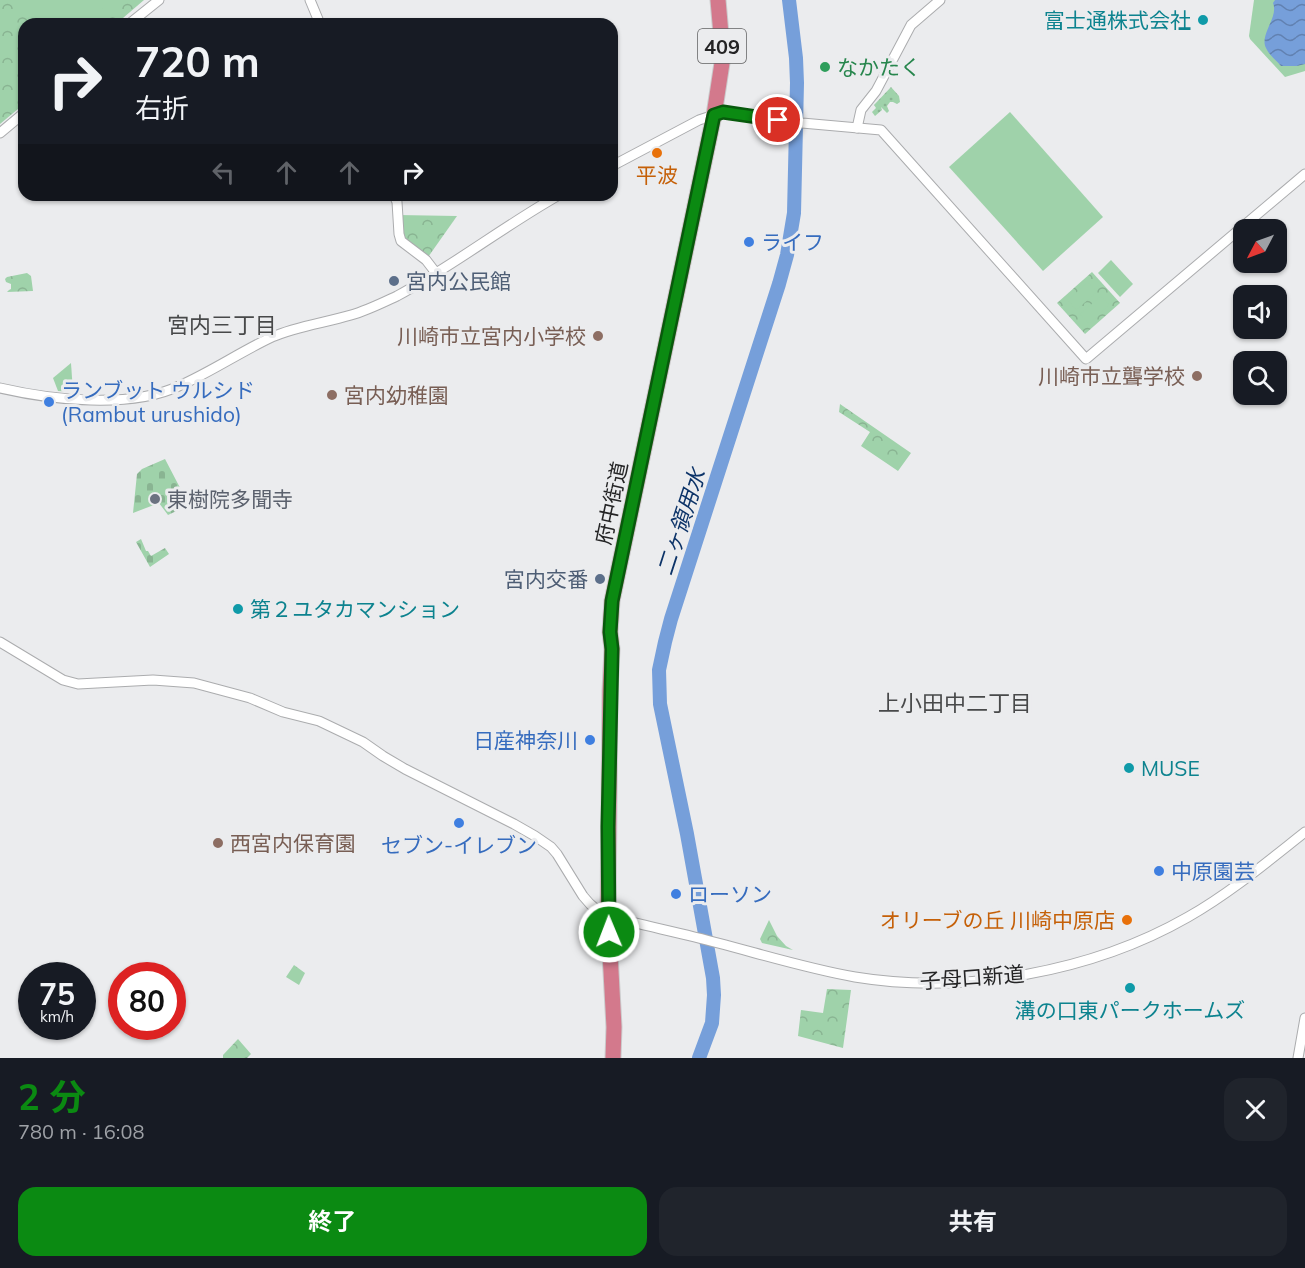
<!DOCTYPE html>
<html lang="ja">
<head>
<meta charset="utf-8">
<style>
	:root { --surface:#171b24; --page:#20242c; --text:#f1f3f6; --muted:#9ea1a6; --accent:#0b8a12 }
	body { margin:0; font-family:Mulish,"Noto Sans JP",sans-serif; background:var(--page); color:var(--text); height:100vh; display:flex; flex-direction:column; font-size:22px; white-space:nowrap }
	* { box-sizing:border-box; margin:0 }
	p { font-size:20px; color:var(--muted) }
	.icon { flex:none; width:33px; height:33px; fill:none; stroke:currentColor; stroke-width:2; stroke-linecap:round; stroke-linejoin:round }
	.map { position:relative; height:1058px; overflow:hidden }
	.details { display:flex; flex-direction:column; background:var(--surface); flex:1 }
	.details>* { flex:none }
	.hud { position:absolute; left:18px; top:18px; width:600px; height:183px; border-radius:18px; box-shadow:0 2px 4px #0004; background:#171b24; color:var(--text); overflow:hidden }
	.needle { width:39px; rotate:229deg }
	.controls { position:absolute; left:1233px; top:219px; display:grid; gap:12px }
	.controls a { display:grid; place-items:center; width:54px; height:54px; border-radius:12px; background:var(--surface); box-shadow:0 2px 4px #0004; font-size:30px }
	.speed { position:absolute; left:18px; top:962px; display:flex; gap:12px; font-size:30px; font-weight:700; text-align:center }
	.speed>* { display:grid; place-content:center; width:78px; height:78px; border-radius:50%; background:var(--surface); box-shadow:0 2px 4px #0004; line-height:1 }
	.speed small { font-size:15px; font-weight:400 }
	.speed .limit { border:9px solid #d22; background:#fff; color:#111 }
	.pin { position:absolute; display:grid; place-items:center; width:51px; height:51px; color:#fff; margin:-26px; border:3px solid #fff; border-radius:50%; box-shadow:0 2px 6px #0007 }
	.me { position:absolute; width:66px; margin:-33px; rotate:359deg; stroke-linejoin:round; filter:drop-shadow(0 0 4px #0008) }
	.turn { display:flex; align-items:center; gap:21px; height:126px; padding:0 18px; font-size:27px }
	.turn .icon { width:78px; height:78px; stroke-width:2.5 }
	.turn b { display:block; font-size:42px; line-height:51px }
	.lanes { display:flex; align-items:center; height:57px; padding:0 18px; background:#0003; justify-content:center; gap:30px; direction:ltr }
	.lanes .off { opacity:.35 }
	.round { display:grid; place-items:center; flex:none; width:63px; height:63px; border-radius:18px; background:var(--page) }
	.head { display:flex; align-items:center; justify-content:space-between; height:102px; padding:0 18px }
	h1 { font-size:36px; font-weight:700; line-height:45px; color:var(--accent) }
	.action { display:flex; gap:12px; margin-top:auto; padding:12px 18px }
	.action a { flex:1; height:69px; border-radius:18px; background:var(--accent); color:#fff; font-size:24px; font-weight:700; line-height:69px; text-align:center }
	.action a+a { background:var(--page); color:var(--text) }
	.map>svg:first-child { display:block }
	.grass { fill:url(#grass-dots) }
	.cemetery { fill:url(#cemetery-stones) }
	.park { fill:url(#park-crowns) }
	.garden { fill:#9fd2aa }
	.water { fill:url(#water-waves) }
	.lines { fill:none; stroke-linecap:round; stroke-linejoin:round }
	.river { stroke:#769fda; stroke-width:14 }
	.minor-casing { stroke:#abacae; stroke-width:11 }
	.highway-casing { stroke:#cacacb; stroke-width:17 }
	.minor { stroke:#fff; stroke-width:9 }
	.highway { stroke:#d3798c; stroke-width:15 }
	.route-casing { stroke:#075a0c; stroke-width:15 }
	.route { stroke:#0b8a12; stroke-width:10 }
	.culture-dot { fill:#0f9aa8; stroke:#ebecee; stroke-width:2 }
	.leisure-dot { fill:#2e9e5b; stroke:#ebecee; stroke-width:2 }
	.food-dot { fill:#e8710a; stroke:#ebecee; stroke-width:2 }
	.shop-dot { fill:#3f7fe0; stroke:#ebecee; stroke-width:2 }
	.service-dot { fill:#5c6f8a; stroke:#ebecee; stroke-width:2 }
	.education-dot { fill:#8d6e63; stroke:#ebecee; stroke-width:2 }
	.worship-dot { fill:#6b7280; stroke:#ebecee; stroke-width:2 }
	.labels { text-anchor:middle; dominant-baseline:central; stroke-width:6; stroke-linejoin:round; paint-order:stroke }
	.shield { fill:#ebecee; stroke:#606061; stroke-width:1.5 }
	.shield-label { font-size:20px; font-weight:bold; fill:#242425 }
	.culture-label { font-size:21px; fill:#0d838f; stroke:#ebecee; text-anchor:start }
	.leisure-label { font-size:21px; fill:#27864d; stroke:#ebecee; text-anchor:start }
	.food-label { font-size:21px; fill:#c56008; stroke:#ebecee }
	.shop-label { font-size:21px; fill:#366cbe; stroke:#ebecee; text-anchor:start }
	.service-label { font-size:21px; fill:#4e5e75; stroke:#ebecee; text-anchor:start }
	.education-label { font-size:21px; fill:#785e54; stroke:#ebecee; text-anchor:end }
	.worship-label { font-size:21px; fill:#5b616d; stroke:#ebecee; text-anchor:start }
	.street-label { font-size:21px; fill:#242425; stroke:#ebecee }
	.neighbourhood-label { font-size:22px; fill:#48494a; stroke:#ebecee }
	.water-label { font-size:22px; font-style:italic; fill:#0c3368; stroke:#ebecee }
</style>
</head>
<body>
<div class="map">
<svg width="1305" height="1058" viewBox="0 0 1305 1058">
	<defs>
		<pattern id="grass-dots" width="8" height="8" patternUnits="userSpaceOnUse" patternTransform="scale(1.5)"><rect width="8" height="8" fill="#9fd2aa"/><path d="M2 2h.1M6 6h.1" fill="none" stroke="#89b492" stroke-width="1.8" stroke-linecap="round"/></pattern>
		<pattern id="cemetery-stones" width="16" height="16" patternUnits="userSpaceOnUse" patternTransform="scale(1.5)"><rect width="16" height="16" fill="#9fd2aa"/><path d="M2 7V4a2 2 0 0 1 4 0v3zM10 15v-3a2 2 0 0 1 4 0v3z" fill="#89b492"/></pattern>
		<pattern id="park-crowns" width="20" height="18" patternUnits="userSpaceOnUse" patternTransform="scale(1.5)"><rect width="20" height="18" fill="#9fd2aa"/><path d="M2 6a3 3 0 1 1 6 0M12 15a3 3 0 1 1 6 0" fill="none" stroke="#89b492"/></pattern>
		<pattern id="water-waves" width="16" height="10" patternUnits="userSpaceOnUse" patternTransform="scale(1.5)"><rect width="16" height="10" fill="#769fda"/><path d="M0 5q4-4 8 0t8 0" fill="none" stroke="#6181b1"/></pattern>
	</defs>
	<rect width="100%" height="100%" fill="#ebecee"/>
	<path class="grass" d="M 891,87 L 899,96 L 900,102 L 897,104 L 893,102 L 890,102 L 887,106 L 889,111 L 887,113 L 881,107 L 882,110 L 875,116 L 872,112 L 876,108 L 874,105 Z"/>
	<g class="cemetery">
		<path d="M 165,459 L 189,505 L 168,515 L 159,503 L 133,513 L 137,474 L 142,469 Z"/>
		<path d="M 141,539 L 146,551 L 148,551 L 151,556 L 165,548 L 169,554 L 150,567 L 136,542 Z"/>
	</g>
	<g class="park">
		<path d="M 0,0 L 144,0 L 116,24 L 24,24 L 24,104 L 0,124 Z"/>
		<path d="M 398,215 L 457,216 L 426,260 L 401,241 Z"/>
		<path d="M 1092,272 L 1120,303 L 1085,334 L 1057,303 Z"/>
		<path d="M 27,273 L 31,276 L 33,291 L 7,292 L 9,290 L 11,289 L 11,284 L 6,282 L 5,279 L 7,277 Z"/>
		<path d="M 71,363 L 73,392 L 58,391 L 53,378 Z"/>
		<path d="M 840,404 L 911,453 L 898,471 L 861,446 L 870,432 L 839,412 Z"/>
		<path d="M 769,920 L 777,936 L 786,946 L 793,950 L 762,943 L 760,939 Z"/>
		<path d="M 294,965 L 305,973 L 299,985 L 286,977 Z"/>
		<path d="M 827,989 L 851,990 L 843,1048 L 798,1036 L 801,1010 L 823,1013 Z"/>
		<path d="M 238,1039 L 251,1054 L 247,1058 L 223,1058 L 223,1055 Z"/>
	</g>
	<g class="garden">
		<path d="M 10,0 L 113,0 L 86,24 L 32,24 Z"/>
		<path d="M 1254,0 L 1305,0 L 1305,71 L 1285,77 L 1250,39 L 1249,36 Z"/>
		<path d="M 1010,112 L 1103,217 L 1043,271 L 949,167 Z"/>
		<path d="M 1111,260 L 1133,284 L 1120,297 L 1098,273 Z"/>
		<path d="M 1088,282 L 1097,292 L 1076,310 L 1068,300 Z"/>
		<path d="M 1101,296 L 1109,305 L 1089,324 L 1080,314 Z"/>
	</g>
	<path class="water" d="M 1275,0 L 1305,0 L 1305,64 L 1297,66 L 1281,66 C 1277,61 1269,55 1266,48 C 1259,35 1279,17 1273,3 Z"/>
	<g class="lines">
		<path class="river" d="M 699,1058 L 712,1023 L 714,995 L 713,978 L 687,834 L 660,704 L 659,670 L 665,642 L 671,619 L 779,284 L 787,255 L 794,213 L 797,83 L 796,58 L 789,0"/>
		<g class="minor-casing">
			<g id="minor">
				<path d="M 310,0 L 320,24"/>
				<path d="M 129,24 L 159,0"/>
				<path d="M 857,128 L 861,110 L 876,91 L 911,25 L 940,0"/>
				<path d="M 0,133 L 24,113"/>
				<path d="M 612,166 L 699,120 L 723,112 L 802,123 L 881,130 L 1086,359 L 1305,174"/>
				<path d="M 394,195 L 397,202 L 399,234 L 401,241 L 426,260 L 436,273"/>
				<path d="M 0,388 C 52,400 130,409 179,386 C 211,372 240,352 272,337 C 297,326 324,323 351,315 C 366,311 382,303 397,296 C 453,266 504,226 559,195"/>
				<path d="M 0,642 L 63,680 L 78,684 L 153,680 L 194,683 L 250,698 L 283,712 L 319,721 L 363,742 L 383,756 L 405,769 L 514,824 L 535,836 L 551,847 L 557,854 L 583,896 L 590,904 L 598,911 L 608,916 C 645,926 682,933 718,943 C 764,955 809,969 855,977 C 964,995 1092,972 1188,917 C 1230,893 1267,862 1305,832"/>
				<path d="M 1298,1058 L 1305,1018"/>
			</g>
		</g>
		<g class="highway-casing">
			<path id="highway" d="M 613,1058 L 614,1027 L 608,916 L 610,691 L 612,649 L 610,632 L 612,601 L 714,115 L 722,63 L 722,46 L 718,0"/>
		</g>
		<use href="#minor" class="minor"/>
		<use href="#highway" class="highway"/>
	</g>
	<g class="lines">
		<g class="route-casing">
			<path id="route" d="M 609,932 L 608,827 L 612,649 L 610,632 L 612,601 L 714,115 L 723,112 L 778,120"/>
		</g>
		<use href="#route" class="route"/>
	</g>
	<g class="culture-dot">
		<circle cx="1203" cy="20" r="6"/>
		<circle cx="238" cy="609" r="6"/>
		<circle cx="1129" cy="768" r="6"/>
		<circle cx="1130" cy="988" r="6"/>
	</g>
	<circle class="leisure-dot" cx="825" cy="67" r="6"/>
	<g class="food-dot">
		<circle cx="657" cy="153" r="6"/>
		<circle cx="1127" cy="920" r="6"/>
	</g>
	<g class="shop-dot">
		<circle cx="749" cy="242" r="6"/>
		<circle cx="49" cy="402" r="6"/>
		<circle cx="590" cy="740" r="6"/>
		<circle cx="459" cy="823" r="6"/>
		<circle cx="1159" cy="871" r="6"/>
		<circle cx="676" cy="894" r="6"/>
	</g>
	<g class="service-dot">
		<circle cx="394" cy="281" r="6"/>
		<circle cx="600" cy="579" r="6"/>
	</g>
	<g class="education-dot">
		<circle cx="598" cy="336" r="6"/>
		<circle cx="1197" cy="376" r="6"/>
		<circle cx="332" cy="395" r="6"/>
		<circle cx="218" cy="843" r="6"/>
	</g>
	<circle class="worship-dot" cx="155" cy="499" r="6"/>
	<g class="labels">
		<rect class="shield" x="698" y="29" width="48" height="34" rx="4.5"/>
		<g class="shield-label">
			<text x="722" y="46">409</text>
		</g>
		<g class="culture-label">
			<text x="1191" y="20" text-anchor="end">富士通株式会社</text>
			<text x="250" y="609">第２ユタカマンション</text>
			<text x="1141" y="768">MUSE</text>
			<text x="1130" y="1010" text-anchor="middle">溝の口東パークホームズ</text>
		</g>
		<g class="leisure-label">
			<text x="837" y="67">なかたく</text>
		</g>
		<g class="food-label">
			<text x="657" y="175">平波</text>
			<text x="1115" y="920" text-anchor="end">オリーブの丘 川崎中原店</text>
		</g>
		<g class="shop-label">
			<text x="761" y="242">ライフ</text>
			<text x="61" y="390">ランブット ウルシド<tspan x="61" dy="24">(Rambut urushido)</tspan></text>
			<text x="578" y="740" text-anchor="end">日産神奈川</text>
			<text x="459" y="845" text-anchor="middle">セブン-イレブン</text>
			<text x="1171" y="871">中原園芸</text>
			<text x="688" y="894">ローソン</text>
		</g>
		<g class="service-label">
			<text x="406" y="281">宮内公民館</text>
			<text x="588" y="579" text-anchor="end">宮内交番</text>
		</g>
		<g class="education-label">
			<text x="586" y="336">川崎市立宮内小学校</text>
			<text x="1185" y="376">川崎市立聾学校</text>
			<text x="344" y="395" text-anchor="start">宮内幼稚園</text>
			<text x="230" y="843" text-anchor="start">西宮内保育園</text>
		</g>
		<g class="worship-label">
			<text x="167" y="499">東樹院多聞寺</text>
		</g>
		<g class="street-label">
			<text transform="translate(611 503) rotate(-78)">府中街道</text>
			<text transform="translate(972 977) rotate(-4)">子母口新道</text>
		</g>
		<g class="neighbourhood-label">
			<text x="222" y="325">宮内三丁目</text>
			<text x="955" y="703">上小田中二丁目</text>
		</g>
		<g class="water-label">
			<text transform="translate(681 522) rotate(-72)">二ヶ領用水</text>
		</g>
	</g>
</svg>
<div class="controls">
<a><svg class="needle" viewBox="-14 -14 28 28"><path d="M0-13l5 13h-10z" fill="#e53935"/><path d="M0 13l5-13h-10z" fill="#9ea1a6"/></svg></a>
<a><svg class="icon" aria-label="sound" viewBox="0 0 24 24"><path d="M4 9h4l5-4v14l-5-4H4zM17 9q2 3 0 6"/></svg></a>
<a><svg class="icon" aria-label="search" viewBox="0 0 24 24"><circle cx="10" cy="10" r="6"/><path d="M15 15l6 6"/></svg></a>
</div>
<div class="speed"><div>75<small>km/h</small></div><div class="limit">80</div></div>
<div class="pin" style="left:778px;top:120px;background:#d93025"><svg class="icon" aria-label="arrive" viewBox="0 0 24 24"><path d="M6 21V4h12l-3 4 3 4H6"/></svg></div>
<svg class="me" style="left:609px;top:932px" viewBox="-20 -20 40 40"><circle r="17" fill="#0b8a12" stroke="#fff" stroke-width="3"/><path d="M0-11L8 9 0 5-8 9z" fill="#fff"/></svg>
<div class="hud">
<div class="turn"><svg class="icon" aria-label="right" viewBox="0 0 24 24"><path d="M7 20v-9h11M14 6l5 5-5 5"/></svg><div><b>720 m</b>右折</div></div>
<div class="lanes"><svg class="icon off" aria-label="left" viewBox="0 0 24 24"><path d="M17 20v-9H6M10 6l-5 5 5 5"/></svg><svg class="icon off" aria-label="ahead" viewBox="0 0 24 24"><path d="M12 20V5M6 11l6-6 6 6"/></svg><svg class="icon off" aria-label="ahead" viewBox="0 0 24 24"><path d="M12 20V5M6 11l6-6 6 6"/></svg><svg class="icon" aria-label="right" viewBox="0 0 24 24"><path d="M7 20v-9h11M14 6l5 5-5 5"/></svg></div>
</div>
</div>
<section class="details">
<div class="head"><div><h1>2 分</h1><p>780 m · 16:08</p></div><a class="round"><svg class="icon" aria-label="close" viewBox="0 0 24 24"><path d="M6 6l12 12M18 6L6 18"/></svg></a></div>
<div class="action"><a>終了</a><a>共有</a></div>
</section>
</body>
</html>
